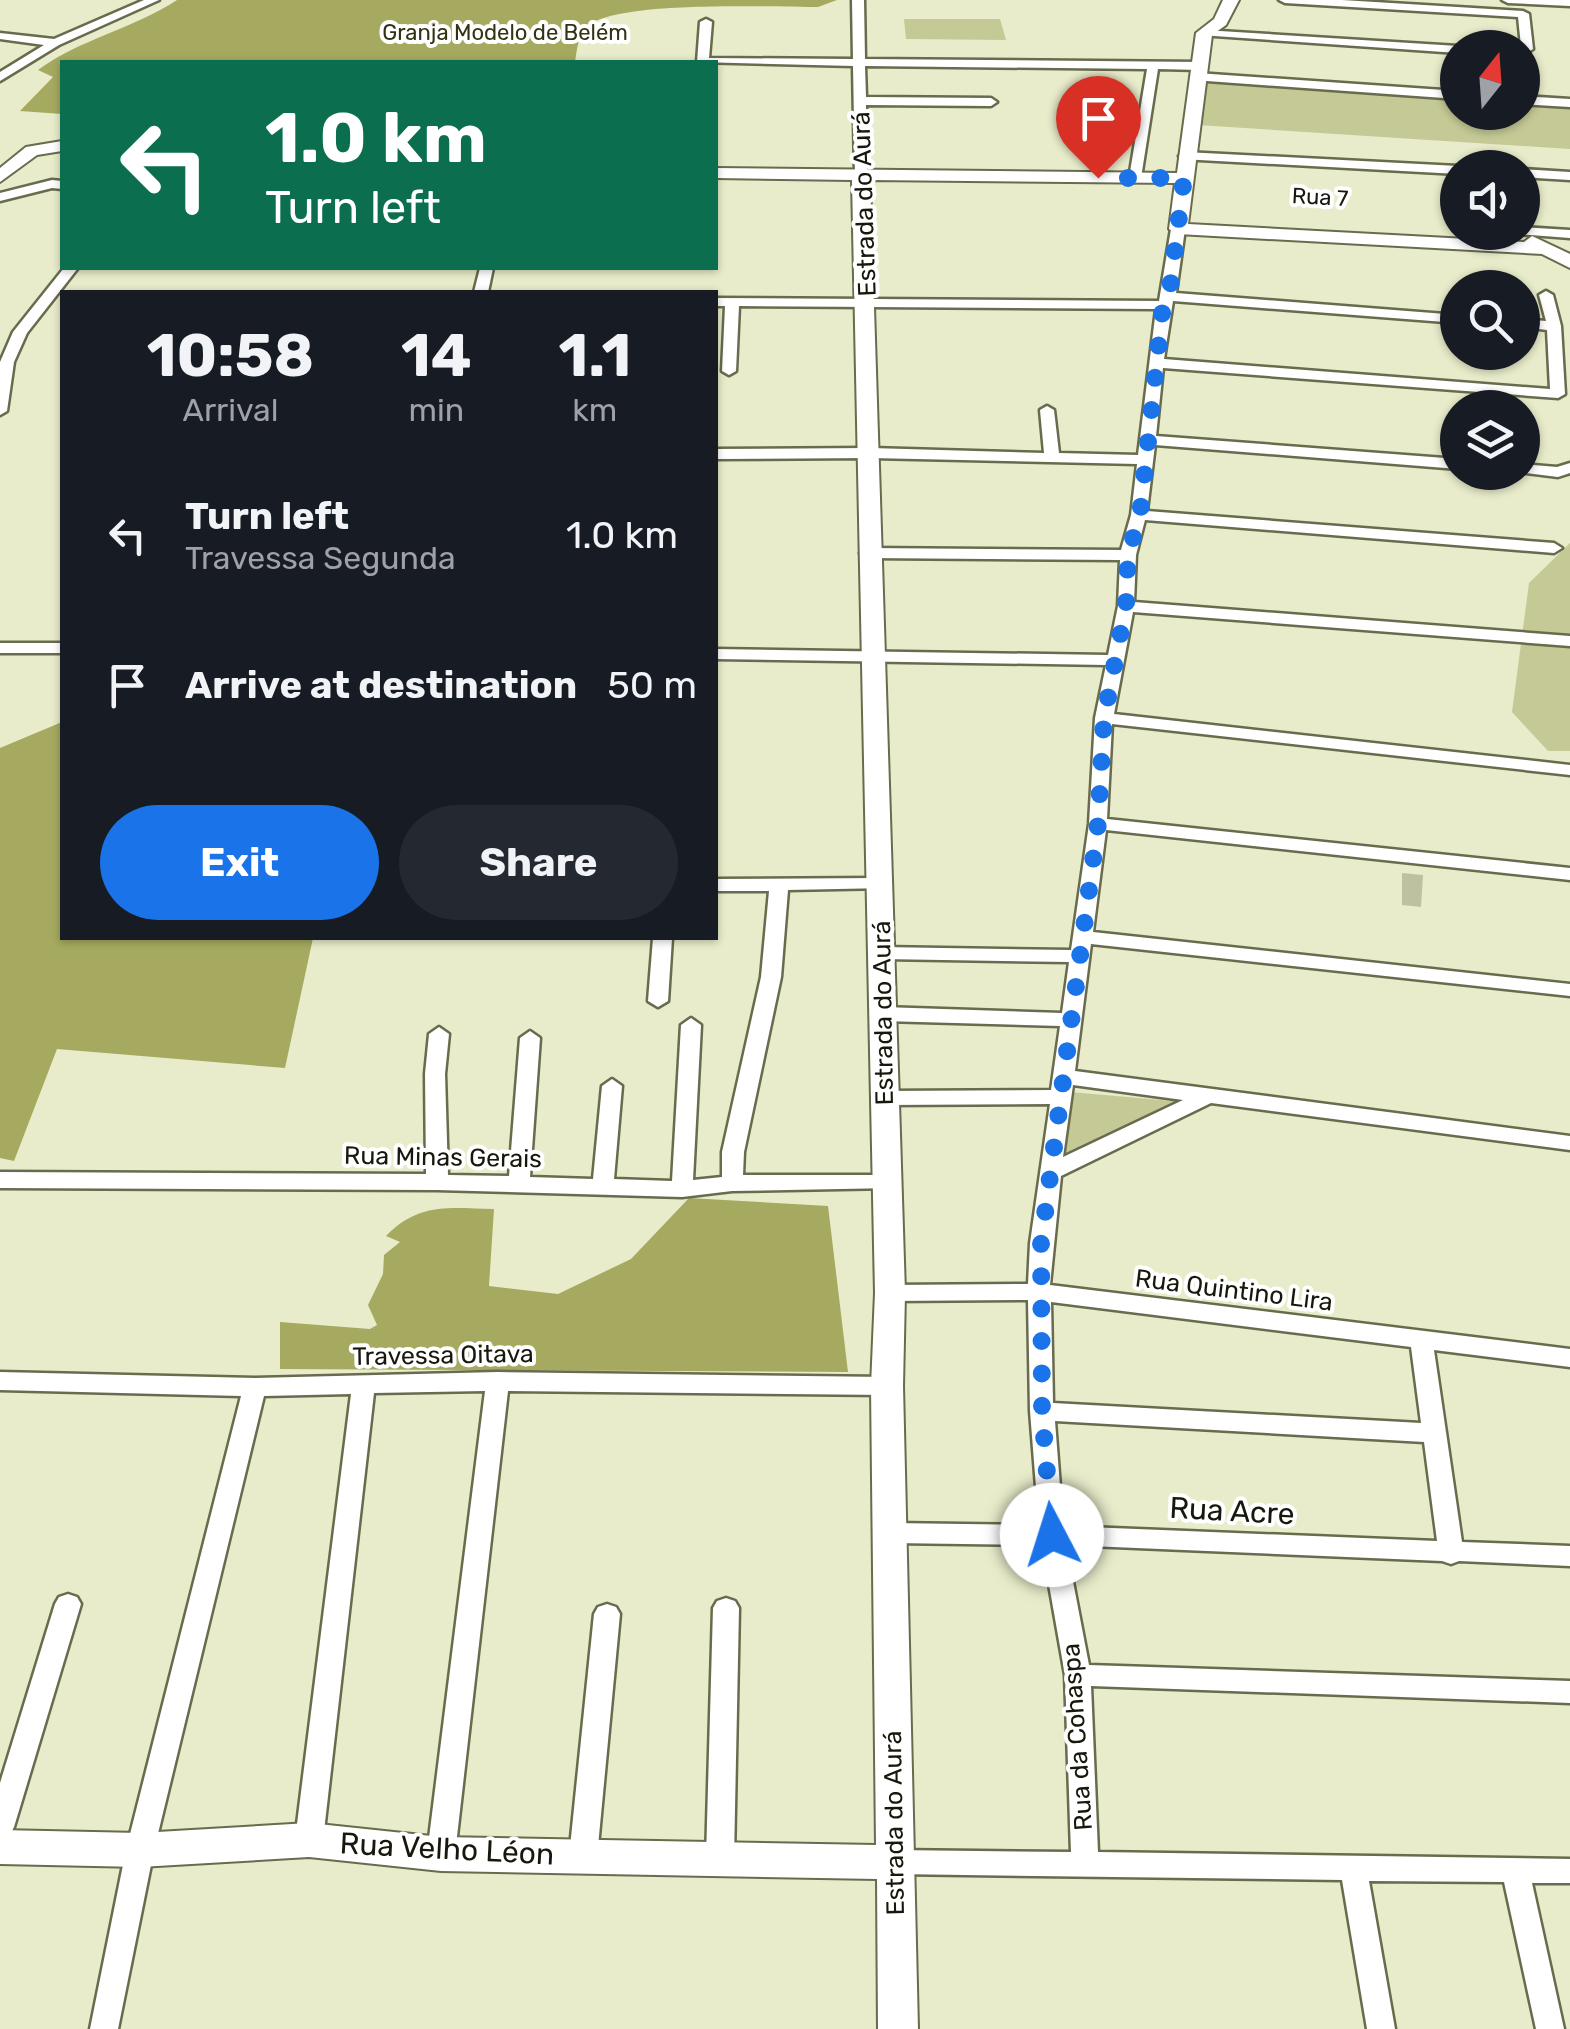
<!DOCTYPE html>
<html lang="en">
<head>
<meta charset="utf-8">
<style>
	:root { --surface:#171b24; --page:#242831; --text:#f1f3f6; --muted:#9ea1a6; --accent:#1a73e8 }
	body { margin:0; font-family:Rubik,sans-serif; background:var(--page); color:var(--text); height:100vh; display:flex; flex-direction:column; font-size:38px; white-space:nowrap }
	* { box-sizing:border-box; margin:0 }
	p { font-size:32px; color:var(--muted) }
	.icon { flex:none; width:55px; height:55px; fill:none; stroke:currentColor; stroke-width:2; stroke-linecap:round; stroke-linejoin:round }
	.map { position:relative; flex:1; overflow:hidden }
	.drawer { position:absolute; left:60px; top:290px; width:658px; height:650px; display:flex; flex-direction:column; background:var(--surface); border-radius:0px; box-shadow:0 2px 8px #0004 }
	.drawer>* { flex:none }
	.hud { position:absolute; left:60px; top:60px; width:658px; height:210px; border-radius:0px; box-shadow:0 2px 8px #0004; background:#0b6e4f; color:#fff; overflow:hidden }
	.needle { width:65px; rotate:17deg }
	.tools { position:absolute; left:1440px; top:30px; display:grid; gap:20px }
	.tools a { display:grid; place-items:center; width:100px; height:100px; border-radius:50%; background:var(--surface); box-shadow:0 2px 8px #0004; font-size:50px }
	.pin { position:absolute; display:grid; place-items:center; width:85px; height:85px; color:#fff; margin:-102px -42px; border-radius:50% 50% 50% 0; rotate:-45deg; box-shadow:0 0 10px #0007 }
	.pin .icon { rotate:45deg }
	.me { position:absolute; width:110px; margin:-55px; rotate:355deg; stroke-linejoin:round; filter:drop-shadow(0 0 8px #0008) }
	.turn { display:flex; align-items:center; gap:35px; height:210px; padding:0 40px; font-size:45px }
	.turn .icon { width:130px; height:130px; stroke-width:2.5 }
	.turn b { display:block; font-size:70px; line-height:85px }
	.eta { display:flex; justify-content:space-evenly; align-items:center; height:170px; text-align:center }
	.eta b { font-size:60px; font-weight:700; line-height:70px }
	.primary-button { display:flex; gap:20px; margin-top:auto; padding:20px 40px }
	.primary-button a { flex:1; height:115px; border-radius:60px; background:var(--accent); color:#fff; font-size:40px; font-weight:700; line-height:115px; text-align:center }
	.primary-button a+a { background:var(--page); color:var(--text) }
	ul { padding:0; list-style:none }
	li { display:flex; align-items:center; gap:30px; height:150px; padding:0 40px }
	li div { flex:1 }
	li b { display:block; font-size:38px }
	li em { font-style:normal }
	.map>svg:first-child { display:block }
	.green { fill:#c4c995 }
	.forest { fill:#a5aa60 }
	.building { fill:#bdc1a0 }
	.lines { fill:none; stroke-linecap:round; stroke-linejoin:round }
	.street-casing { stroke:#686b4d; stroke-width:5 }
	.secondary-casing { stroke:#686b4d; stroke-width:4 }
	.street { fill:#fff; fill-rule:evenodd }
	.secondary { fill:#fff; fill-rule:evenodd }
	.route { stroke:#1a73e8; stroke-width:18; stroke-dasharray:0 32.4 }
	.labels { text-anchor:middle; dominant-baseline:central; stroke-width:8; stroke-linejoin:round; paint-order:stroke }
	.far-park-label { font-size:22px; fill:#313312; stroke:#fff }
	.far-street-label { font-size:22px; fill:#17180c; stroke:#fff }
	.street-label { font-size:25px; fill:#17180c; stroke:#fff }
	.near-street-label { font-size:30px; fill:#17180c; stroke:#fff }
</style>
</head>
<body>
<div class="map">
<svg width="1570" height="2029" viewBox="0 0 1570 2029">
	<rect width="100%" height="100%" fill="#e8ecca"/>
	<g class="green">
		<path d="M 904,19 L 1000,19 L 1006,40 L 906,39 Z"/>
		<path d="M 1206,77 L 1457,95 L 1458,112 L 1522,112 L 1523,99 L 1570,103 L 1570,149 L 1198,125 Z"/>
		<path d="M 1570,543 L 1570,751 L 1548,751 L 1512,712 L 1529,583 Z"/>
		<path d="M 1070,1092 L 1184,1102 L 1064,1154 Z"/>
	</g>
	<g class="forest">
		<path d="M 177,0 L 837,0 L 818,7 C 769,7 619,0 587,26 C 578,35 577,50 575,62 L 62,62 L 62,114 L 20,111 L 53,77 L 38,70 C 80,39 133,29 177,0 Z"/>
		<path d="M 62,722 L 62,938 L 313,938 L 285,1068 L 57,1049 L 14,1161 L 0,1158 L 0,748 Z"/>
		<path d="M 689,1198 L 828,1206 L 848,1372 L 280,1369 L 280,1322 L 370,1329 L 377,1325 L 368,1305 L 383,1274 L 384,1255 L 400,1242 L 386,1236 C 419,1202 449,1208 494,1209 L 489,1286 L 558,1294 L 631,1259 Z"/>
	</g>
	<path class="building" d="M 1402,873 L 1423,875 L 1421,907 L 1402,905 Z"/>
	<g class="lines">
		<g class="street-casing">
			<g id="street">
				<path d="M 144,0 L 159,0 L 59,45 L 0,81 L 0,72 L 44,45 L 0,39 L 0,33 L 54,39 Z"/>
				<path d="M 852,0 L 864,0 L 865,59 L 1200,62 L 1206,66 L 1200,70 L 1158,69 L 1141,178 L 1135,182 L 1129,178 L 1147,69 L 865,66 L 866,97 L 991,98 L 997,102 L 991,106 L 866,105 L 867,176 L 861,180 L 855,176 L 853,66 L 697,62 L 700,22 L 706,19 L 712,22 L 709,58 L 853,59 Z"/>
				<path d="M 1279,0 L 1342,0 L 1523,11 L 1529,14 L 1533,49 L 1522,56 L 1518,17 L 1285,3 Z"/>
				<path d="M 1502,0 L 1570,0 L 1570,6 L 1508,3 Z"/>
				<path d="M 1204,30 L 1458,46 L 1462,48 L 1458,48 L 1458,53 L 1200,35 L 1200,31 Z"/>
				<path d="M 1197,73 L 1458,91 L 1458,99 L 1193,80 L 1191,77 Z"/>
				<path d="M 1522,96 L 1570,99 L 1570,107 L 1522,104 Z"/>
				<path d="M 1185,152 L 1458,166 L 1463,168 L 1458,168 L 1458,174 L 1181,159 L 1179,156 Z"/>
				<path d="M 1522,169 L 1570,172 L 1570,180 L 1522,177 Z"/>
				<path d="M 52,180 L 62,181 L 62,189 L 52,188 L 0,201 L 0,193 Z"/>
				<path d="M 1178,225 L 1185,229 L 1176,293 L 1458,315 L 1458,323 L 1173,301 L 1164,359 L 1550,389 L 1547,330 L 1522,327 L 1522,319 L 1546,321 L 1539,295 L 1546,291 L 1553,295 L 1561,326 L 1565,394 L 1558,398 L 1163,368 L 1156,436 L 1458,459 L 1458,469 L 1155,445 L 1147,511 L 1554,543 L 1562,548 L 1554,553 L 1145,520 L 1136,555 L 1134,602 L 1570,636 L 1570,646 L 1133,612 L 1114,714 L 1570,765 L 1570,775 L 1112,724 L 1107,819 L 1570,868 L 1570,880 L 1106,830 L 1093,932 L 1570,984 L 1570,996 L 1091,944 L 1075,1071 L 1570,1136 L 1570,1150 L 1211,1103 L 1061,1176 L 1050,1285 L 1570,1349 L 1570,1367 L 1434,1350 L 1462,1542 L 1570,1546 L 1570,1566 L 1459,1561 L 1451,1564 L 1442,1561 L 1066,1545 L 1089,1665 L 1570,1681 L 1570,1703 L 1091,1686 L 1098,1852 L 1570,1859 L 1570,1883 L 1532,1883 L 1564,2029 L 1536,2029 L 1504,1882 L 1369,1881 L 1395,2029 L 1367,2029 L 1342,1880 L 894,1874 L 884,1871 L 880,1862 L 884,1853 L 894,1850 L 1071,1852 L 1065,1675 L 1042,1545 L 891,1543 L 882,1540 L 879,1533 L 882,1526 L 891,1523 L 1039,1525 L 1030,1411 L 1028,1300 L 890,1301 L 882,1299 L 879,1293 L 882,1287 L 890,1285 L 1028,1284 L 1030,1243 L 1050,1104 L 884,1105 L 874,1098 L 884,1091 L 1051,1090 L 1060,1026 L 883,1021 L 873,1014 L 883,1007 L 1062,1013 L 1069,962 L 882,959 L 872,953 L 882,947 L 1071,950 L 1089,824 L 1095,718 L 1106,665 L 715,659 L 715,649 L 1108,655 L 1118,606 L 1120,560 L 868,558 L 860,553 L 868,548 L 1121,550 L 1131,515 L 1137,464 L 871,458 L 715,459 L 715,449 L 871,448 L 1044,453 L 1040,410 L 1047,406 L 1054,410 L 1059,453 L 1138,455 L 1156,309 L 739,306 L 736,371 L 729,375 L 722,371 L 725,306 L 715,306 L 715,298 L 1159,301 L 1171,229 ZM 1073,1085 L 1183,1100 L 1063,1157 ZM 1051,1302 L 1411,1347 L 1421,1423 L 1053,1403 ZM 1055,1421 L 1424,1442 L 1437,1541 L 1063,1526 Z"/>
				<path d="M 1522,227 L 1570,230 L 1570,238 L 1517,234 L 1522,232 Z"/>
				<path d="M 64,268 L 78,268 L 27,333 L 14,362 L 7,411 L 0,415 L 0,362 L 13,332 Z"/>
				<path d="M 480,268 L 493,268 L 488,292 L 474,292 Z"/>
				<path d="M 1570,463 L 1570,473 L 1558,477 L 1518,472 L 1522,472 L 1522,464 L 1557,467 Z"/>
				<rect x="0" y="643" width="62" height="10"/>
				<path d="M 880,878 L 889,884 L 887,888 L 788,890 L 781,977 L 744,1152 L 743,1175 L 885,1175 L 893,1178 L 896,1183 L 893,1188 L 732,1191 L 682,1197 L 437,1190 L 0,1188 L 0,1172 L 426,1174 L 425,1074 L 429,1034 L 439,1027 L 449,1034 L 445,1074 L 448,1175 L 509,1176 L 520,1038 L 530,1031 L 540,1038 L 530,1177 L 593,1179 L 602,1086 L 612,1079 L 622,1086 L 614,1179 L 672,1181 L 681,1025 L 691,1018 L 701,1025 L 693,1180 L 722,1177 L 722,1152 L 761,977 L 769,891 L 715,891 L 715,879 Z"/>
				<path d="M 653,938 L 672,938 L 668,1001 L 658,1007 L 648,1001 Z"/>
				<path d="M 0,1372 L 255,1378 L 498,1372 L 887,1377 L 895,1380 L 899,1386 L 895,1392 L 887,1395 L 508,1391 L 455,1854 L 451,1863 L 441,1866 L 431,1863 L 427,1854 L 485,1391 L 374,1393 L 323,1840 L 319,1849 L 309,1852 L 299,1849 L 295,1840 L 351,1394 L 264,1396 L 154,1850 L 118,2029 L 90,2029 L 126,1850 L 241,1396 L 0,1390 Z"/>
				<path d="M 68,1594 L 77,1597 L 81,1604 L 14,1827 L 10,1835 L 0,1839 L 0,1783 L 55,1604 L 59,1597 Z"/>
				<path d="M 726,1598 L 735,1601 L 739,1608 L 734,1859 L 730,1868 L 720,1871 L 710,1868 L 706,1859 L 713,1608 L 717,1601 Z"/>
				<path d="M 607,1604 L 616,1607 L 620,1614 L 597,1857 L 593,1866 L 583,1869 L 573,1866 L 569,1857 L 594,1614 L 598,1607 Z"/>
			</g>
		</g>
		<g class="secondary-casing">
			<g id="secondary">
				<path d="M 1223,0 L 1239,0 L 1226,25 L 1212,35 L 1188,224 L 1524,242 L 1532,236 L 1570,254 L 1570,268 L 1542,254 L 1178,234 L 1169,229 L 1175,183 L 870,180 L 905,1293 L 903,1386 L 918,2029 L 878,2029 L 877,1879 L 441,1871 L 309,1857 L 140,1867 L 0,1864 L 0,1830 L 140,1833 L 309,1823 L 441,1837 L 876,1845 L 871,1386 L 875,1293 L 852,180 L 715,178 L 715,168 L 1177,173 L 1196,33 L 1214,19 Z"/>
				<path d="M 62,141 L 62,151 L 37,155 L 0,182 L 0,168 L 26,147 Z"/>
			</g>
		</g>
		<use href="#street" class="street"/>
		<use href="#secondary" class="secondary"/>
	</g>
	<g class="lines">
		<path class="route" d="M 1052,1535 L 1042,1411 L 1041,1243 L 1098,824 L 1104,718 L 1126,606 L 1128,555 L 1140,515 L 1163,305 L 1169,297 L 1184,178 L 1098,178"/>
	</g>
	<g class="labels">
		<g class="far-park-label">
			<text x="505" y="32">Granja Modelo de Belém</text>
		</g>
		<g class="far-street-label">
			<text transform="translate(1320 197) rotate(3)">Rua 7</text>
		</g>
		<g class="street-label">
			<text transform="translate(864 204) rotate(-92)">Estrada do Aurá</text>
			<text transform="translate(883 1013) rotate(-91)">Estrada do Aurá</text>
			<text transform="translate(443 1157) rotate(1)">Rua Minas Gerais</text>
			<text transform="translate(1234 1290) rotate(7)">Rua Quintino Lira</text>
			<text transform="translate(443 1355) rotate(-1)">Travessa Oitava</text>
			<text transform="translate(1077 1737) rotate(-94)">Rua da Cohaspa</text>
			<text transform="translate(894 1823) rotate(-91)">Estrada do Aurá</text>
		</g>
		<g class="near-street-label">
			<text transform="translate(1232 1511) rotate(3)">Rua Acre</text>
			<text transform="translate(447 1849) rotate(3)">Rua Velho Léon</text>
		</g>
	</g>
</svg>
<div class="tools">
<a><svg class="needle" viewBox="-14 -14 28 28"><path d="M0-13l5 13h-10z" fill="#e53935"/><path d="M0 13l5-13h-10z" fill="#9ea1a6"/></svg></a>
<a><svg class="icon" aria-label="sound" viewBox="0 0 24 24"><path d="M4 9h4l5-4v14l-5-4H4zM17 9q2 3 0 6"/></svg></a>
<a><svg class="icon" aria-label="search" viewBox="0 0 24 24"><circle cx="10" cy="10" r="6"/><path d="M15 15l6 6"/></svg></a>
<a><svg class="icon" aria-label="layers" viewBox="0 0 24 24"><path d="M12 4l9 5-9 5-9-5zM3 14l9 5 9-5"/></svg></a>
</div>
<div class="pin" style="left:1098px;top:178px;background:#d93025"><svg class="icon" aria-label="arrive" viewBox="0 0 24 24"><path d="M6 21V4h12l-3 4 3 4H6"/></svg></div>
<svg class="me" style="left:1052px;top:1535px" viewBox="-20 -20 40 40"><circle r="19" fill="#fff"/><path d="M0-13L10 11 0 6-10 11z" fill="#1a73e8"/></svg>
<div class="hud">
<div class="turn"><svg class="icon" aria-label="left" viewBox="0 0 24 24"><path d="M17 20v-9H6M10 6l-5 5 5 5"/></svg><div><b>1.0 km</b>Turn left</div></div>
</div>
<section class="drawer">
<div class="eta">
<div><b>10:58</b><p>Arrival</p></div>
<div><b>14</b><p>min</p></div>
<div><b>1.1</b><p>km</p></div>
</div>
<ul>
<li><svg class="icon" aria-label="left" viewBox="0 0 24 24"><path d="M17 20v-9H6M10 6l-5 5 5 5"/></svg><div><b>Turn left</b><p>Travessa Segunda</p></div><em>1.0 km</em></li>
<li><svg class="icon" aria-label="arrive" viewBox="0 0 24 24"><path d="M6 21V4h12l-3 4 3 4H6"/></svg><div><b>Arrive at destination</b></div><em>50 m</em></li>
</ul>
<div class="primary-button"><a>Exit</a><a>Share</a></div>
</section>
</div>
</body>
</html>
